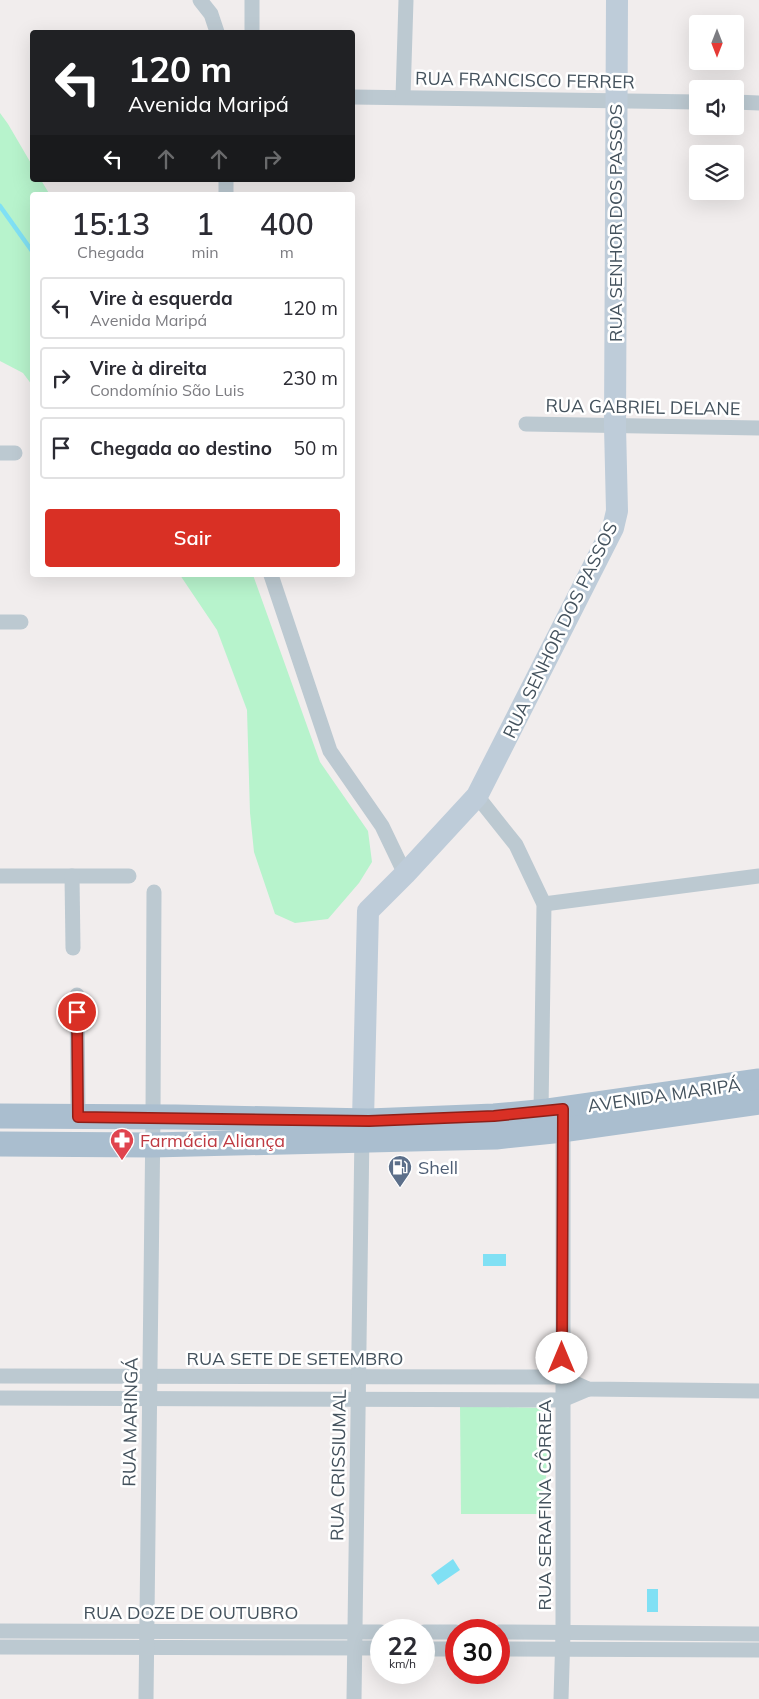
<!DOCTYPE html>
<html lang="pt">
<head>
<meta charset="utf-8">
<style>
	:root { --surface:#fff; --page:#f2f2f3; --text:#2b2b33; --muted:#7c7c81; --line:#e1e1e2; --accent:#d93025 }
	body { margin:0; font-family:Mulish,sans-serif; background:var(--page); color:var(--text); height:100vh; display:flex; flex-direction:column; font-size:19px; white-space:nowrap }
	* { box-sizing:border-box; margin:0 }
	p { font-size:16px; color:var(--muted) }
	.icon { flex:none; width:28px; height:28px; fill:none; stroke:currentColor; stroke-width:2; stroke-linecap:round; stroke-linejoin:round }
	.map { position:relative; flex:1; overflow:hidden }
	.details { position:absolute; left:30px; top:192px; width:325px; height:385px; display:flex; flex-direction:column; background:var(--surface); border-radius:5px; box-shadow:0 5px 20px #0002 }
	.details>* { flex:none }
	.top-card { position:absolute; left:30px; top:30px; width:325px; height:152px; border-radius:5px; box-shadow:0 5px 20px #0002; background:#202124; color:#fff; overflow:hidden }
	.needle { width:32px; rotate:180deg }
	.fabs { position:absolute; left:689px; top:15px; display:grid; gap:10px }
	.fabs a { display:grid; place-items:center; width:55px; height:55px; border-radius:5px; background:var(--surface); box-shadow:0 5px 20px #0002; font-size:25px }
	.speed { position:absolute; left:370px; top:1619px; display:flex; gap:10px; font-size:25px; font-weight:700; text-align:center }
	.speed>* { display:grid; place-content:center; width:65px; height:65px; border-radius:50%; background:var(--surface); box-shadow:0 5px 20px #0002; line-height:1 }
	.speed small { font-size:12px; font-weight:400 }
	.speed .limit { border:8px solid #d22; background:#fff; color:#111 }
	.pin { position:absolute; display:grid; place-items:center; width:42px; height:42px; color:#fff; margin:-21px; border:2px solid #fff; border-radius:50%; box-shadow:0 1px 5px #0007 }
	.me { position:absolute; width:55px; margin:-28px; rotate:0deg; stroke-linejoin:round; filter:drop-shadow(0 0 4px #0008) }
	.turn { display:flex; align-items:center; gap:18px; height:105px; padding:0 15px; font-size:22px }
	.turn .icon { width:65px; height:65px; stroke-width:2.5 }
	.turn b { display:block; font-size:35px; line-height:42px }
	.lanes { display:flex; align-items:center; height:48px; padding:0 15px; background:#0003; justify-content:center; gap:25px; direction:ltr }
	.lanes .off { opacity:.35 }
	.eta { display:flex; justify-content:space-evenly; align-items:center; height:85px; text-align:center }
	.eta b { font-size:30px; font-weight:600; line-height:35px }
	.cta { display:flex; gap:10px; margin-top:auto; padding:10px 15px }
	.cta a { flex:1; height:58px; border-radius:5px; background:var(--accent); color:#fff; font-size:20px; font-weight:600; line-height:58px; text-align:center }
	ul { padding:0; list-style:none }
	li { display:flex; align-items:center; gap:15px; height:62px; margin:0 10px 8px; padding:0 5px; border:2px solid var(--line); border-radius:5px }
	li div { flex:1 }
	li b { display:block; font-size:19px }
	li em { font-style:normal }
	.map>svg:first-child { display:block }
	.green { fill:#b7f3cc }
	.water { fill:#80e0f4 }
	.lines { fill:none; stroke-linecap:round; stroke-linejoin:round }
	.stream { stroke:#80e0f4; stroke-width:4.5 }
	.street { stroke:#bcc9d1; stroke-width:15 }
	.secondary { stroke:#beccd9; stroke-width:22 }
	.primary { stroke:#aabecf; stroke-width:25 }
	.route-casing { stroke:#8d1f18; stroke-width:12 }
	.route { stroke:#d93025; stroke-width:9 }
	.labels { text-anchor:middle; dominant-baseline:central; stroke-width:5; stroke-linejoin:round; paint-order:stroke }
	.street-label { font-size:18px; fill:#44525d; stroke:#fff }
	.health-label { font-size:18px; fill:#be3a42; stroke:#fff; text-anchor:start }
	.service-label { font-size:18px; fill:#4e5e75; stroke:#fff; text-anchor:start }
</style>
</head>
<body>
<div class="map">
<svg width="759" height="1699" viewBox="0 0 759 1699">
	<rect width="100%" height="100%" fill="#f1eded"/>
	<g class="green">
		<path d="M 0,113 L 8,124 L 32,165 L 32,180 L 41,180 L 50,195 L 32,195 L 32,385 L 23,373 L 0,361 Z"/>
		<path d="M 180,575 L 253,575 L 320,762 L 368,831 L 372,862 L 359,883 L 328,919 L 295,923 L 275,914 L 254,852 L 250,813 L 247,710 L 217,630 Z"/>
		<path d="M 460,1406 L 548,1408 L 545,1514 L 461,1514 Z"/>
	</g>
	<g class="water">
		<rect x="483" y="1254" width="23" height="12"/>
		<path d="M 453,1559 L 460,1570 L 438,1585 L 431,1575 Z"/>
		<rect x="647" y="1589" width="11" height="23"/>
	</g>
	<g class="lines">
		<path class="stream" d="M 0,206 L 32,251"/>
		<g class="street">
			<path d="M 200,0 L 211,14 L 217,32"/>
			<path d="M 252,32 L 252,0"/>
			<path d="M 352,97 L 698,102"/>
			<path d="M 403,97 L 406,0"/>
			<path d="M 735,102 L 759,103"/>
			<path d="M 226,195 L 226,180"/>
			<path d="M 526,424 L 759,428"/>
			<path d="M 0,453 L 15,453"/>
			<path d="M 271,575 L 330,751 L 382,826 L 405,874"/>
			<path d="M 0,622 L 21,622"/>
			<path d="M 477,796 L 516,845 L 544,904 L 541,1112"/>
			<path d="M 0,876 L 129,876"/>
			<path d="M 72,876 L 73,948"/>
			<path d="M 544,904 L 759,876"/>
			<path d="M 77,995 L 78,1117"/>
			<path d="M 0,1376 L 562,1377 L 588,1389 L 759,1391"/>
			<path d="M 0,1398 L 562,1400 L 588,1389"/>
			<path d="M 0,1631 L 381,1632"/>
			<path d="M 424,1632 L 456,1632"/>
			<path d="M 499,1632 L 759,1634"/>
			<path d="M 0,1647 L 381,1648"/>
			<path d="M 424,1649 L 456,1649"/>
			<path d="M 499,1649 L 759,1650"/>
			<path d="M 146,1699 L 153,1117 L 154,892"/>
			<path d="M 354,1699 L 362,1132"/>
			<path d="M 561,1699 L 563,1633 L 563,1123"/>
		</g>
		<path class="secondary" d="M 363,1120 L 368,911 L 405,874 L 477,796 L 613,528 L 617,511 L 615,426 L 617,0"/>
		<g class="primary">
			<path d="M 0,1116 L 177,1117 L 369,1121 L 494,1116 L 548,1111 L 759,1081"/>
			<path d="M 0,1144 L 152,1145 L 496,1137 L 563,1130 L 759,1102"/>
		</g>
	</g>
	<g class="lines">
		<g class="route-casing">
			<path id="route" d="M 77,1012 L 78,1117 L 369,1121 L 494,1116 L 563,1109 L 562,1358"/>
		</g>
		<use href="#route" class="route"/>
	</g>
	<defs>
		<g id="pharmacy-pin" transform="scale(1.25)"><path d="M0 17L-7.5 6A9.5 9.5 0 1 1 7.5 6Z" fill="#e0444e" stroke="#fff"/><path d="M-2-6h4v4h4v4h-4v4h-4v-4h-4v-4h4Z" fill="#fff"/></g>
		<g id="fuel-pin" transform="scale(1.25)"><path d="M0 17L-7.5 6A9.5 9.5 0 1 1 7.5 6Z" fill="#5c6f8a" stroke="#fff"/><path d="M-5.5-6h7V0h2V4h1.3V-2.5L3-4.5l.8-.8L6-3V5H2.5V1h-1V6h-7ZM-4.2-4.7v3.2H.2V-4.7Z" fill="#fff"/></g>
	</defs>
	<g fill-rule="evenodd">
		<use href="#pharmacy-pin" x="122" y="1140"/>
		<use href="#fuel-pin" x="400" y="1167"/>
	</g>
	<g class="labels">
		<g class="street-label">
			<text transform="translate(525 80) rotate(1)">RUA FRANCISCO FERRER</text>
			<text transform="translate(615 223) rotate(-90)">RUA SENHOR DOS PASSOS</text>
			<text transform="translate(643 407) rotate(1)">RUA GABRIEL DELANE</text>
			<text transform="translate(560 630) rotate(-64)">RUA SENHOR DOS PASSOS</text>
			<text transform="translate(664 1095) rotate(-8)">AVENIDA MARIPÁ</text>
			<text x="295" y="1358">RUA SETE DE SETEMBRO</text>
			<text transform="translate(130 1422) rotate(-89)">RUA MARINGÁ</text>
			<text transform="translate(338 1465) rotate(-89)">RUA CRISSIUMAL</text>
			<text transform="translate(544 1505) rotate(-90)">RUA SERAFINA CÔRREA</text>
			<text x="191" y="1612">RUA DOZE DE OUTUBRO</text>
		</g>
		<g class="health-label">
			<text x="140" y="1140">Farmácia Aliança</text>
		</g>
		<g class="service-label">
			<text x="418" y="1167">Shell</text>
		</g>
	</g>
</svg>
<div class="fabs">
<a><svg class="needle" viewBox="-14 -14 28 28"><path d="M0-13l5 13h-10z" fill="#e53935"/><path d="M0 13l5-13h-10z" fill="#7c7c81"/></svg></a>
<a><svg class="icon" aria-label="sound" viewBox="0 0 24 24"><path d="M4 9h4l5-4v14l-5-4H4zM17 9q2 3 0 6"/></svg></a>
<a><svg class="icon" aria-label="layers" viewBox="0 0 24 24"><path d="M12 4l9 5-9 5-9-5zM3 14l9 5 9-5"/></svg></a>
</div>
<div class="speed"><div>22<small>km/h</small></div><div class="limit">30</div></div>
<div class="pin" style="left:77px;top:1012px;background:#d93025"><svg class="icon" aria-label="arrive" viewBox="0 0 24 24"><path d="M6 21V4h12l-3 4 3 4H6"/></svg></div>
<svg class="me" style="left:562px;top:1358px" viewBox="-20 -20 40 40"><circle r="19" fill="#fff"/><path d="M0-13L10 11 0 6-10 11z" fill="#d93025"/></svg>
<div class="top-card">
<div class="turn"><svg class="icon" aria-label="left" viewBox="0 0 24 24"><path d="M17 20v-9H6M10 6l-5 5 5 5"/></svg><div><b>120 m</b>Avenida Maripá</div></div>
<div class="lanes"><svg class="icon" aria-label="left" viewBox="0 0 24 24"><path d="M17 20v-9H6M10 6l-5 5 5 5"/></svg><svg class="icon off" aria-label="ahead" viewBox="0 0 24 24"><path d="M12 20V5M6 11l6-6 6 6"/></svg><svg class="icon off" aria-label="ahead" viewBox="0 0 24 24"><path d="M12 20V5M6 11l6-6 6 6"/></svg><svg class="icon off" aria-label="right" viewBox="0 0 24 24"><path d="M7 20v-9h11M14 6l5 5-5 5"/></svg></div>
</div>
<section class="details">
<div class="eta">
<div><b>15:13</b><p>Chegada</p></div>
<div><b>1</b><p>min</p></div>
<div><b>400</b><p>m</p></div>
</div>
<ul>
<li><svg class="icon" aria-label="left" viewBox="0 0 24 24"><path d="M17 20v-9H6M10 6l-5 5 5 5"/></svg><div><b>Vire à esquerda</b><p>Avenida Maripá</p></div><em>120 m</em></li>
<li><svg class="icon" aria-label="right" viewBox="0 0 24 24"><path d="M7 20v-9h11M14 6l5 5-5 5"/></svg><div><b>Vire à direita</b><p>Condomínio São Luis</p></div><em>230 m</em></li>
<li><svg class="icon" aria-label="arrive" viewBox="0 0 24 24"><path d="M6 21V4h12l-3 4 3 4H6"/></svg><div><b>Chegada ao destino</b></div><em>50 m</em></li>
</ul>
<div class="cta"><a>Sair</a></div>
</section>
</div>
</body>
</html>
